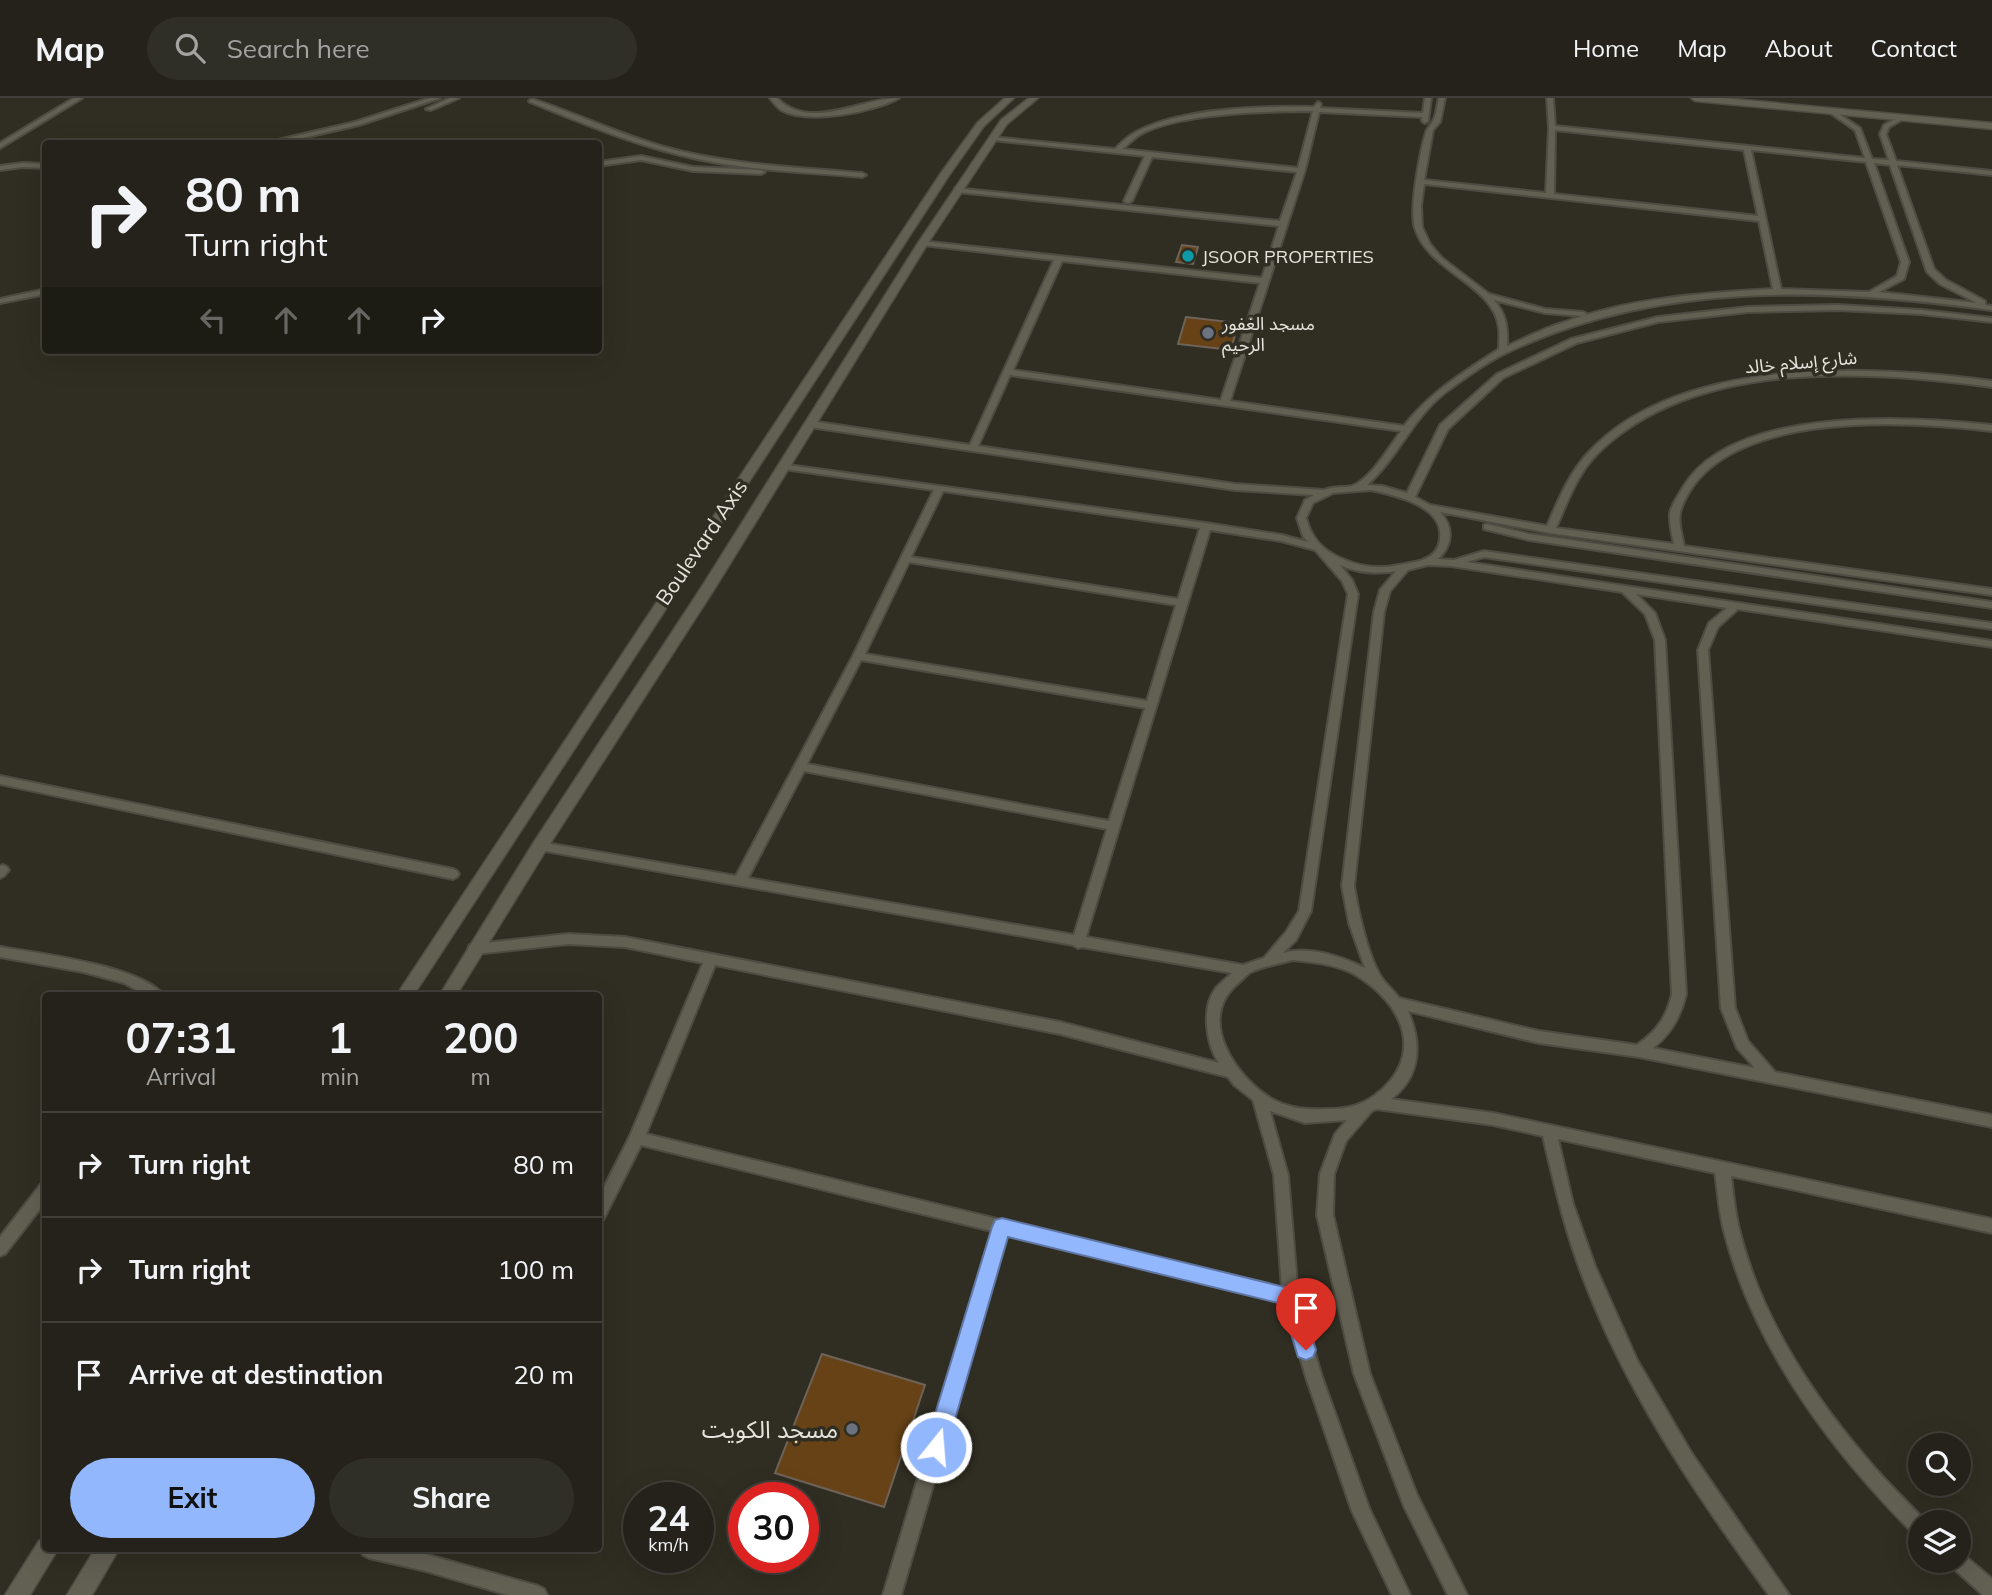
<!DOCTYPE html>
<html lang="en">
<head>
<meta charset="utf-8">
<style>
	:root { --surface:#24221a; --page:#302f27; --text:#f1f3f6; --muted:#a3a4a2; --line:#413f39; --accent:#93b7fd }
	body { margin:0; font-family:Mulish,"Noto Sans Arabic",sans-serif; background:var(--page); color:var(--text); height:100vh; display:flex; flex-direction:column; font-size:26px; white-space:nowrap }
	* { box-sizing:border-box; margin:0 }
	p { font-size:23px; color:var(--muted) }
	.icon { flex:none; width:38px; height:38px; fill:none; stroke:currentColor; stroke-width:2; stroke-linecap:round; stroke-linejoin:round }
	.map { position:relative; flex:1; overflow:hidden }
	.side { position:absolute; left:42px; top:894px; width:560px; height:560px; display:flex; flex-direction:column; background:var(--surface); border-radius:7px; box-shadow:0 7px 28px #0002,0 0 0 2px var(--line) }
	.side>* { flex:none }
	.top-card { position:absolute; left:42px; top:42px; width:560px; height:214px; border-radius:7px; box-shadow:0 7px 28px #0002,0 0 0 2px var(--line); background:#24221a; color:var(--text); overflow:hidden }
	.buttons { position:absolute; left:1908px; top:1335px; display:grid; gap:14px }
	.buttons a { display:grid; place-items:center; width:63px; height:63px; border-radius:50%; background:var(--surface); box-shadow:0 7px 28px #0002,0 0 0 2px var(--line); font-size:35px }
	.speed { position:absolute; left:623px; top:1384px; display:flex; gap:14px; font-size:35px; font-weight:700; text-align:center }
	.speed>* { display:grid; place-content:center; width:91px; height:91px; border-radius:50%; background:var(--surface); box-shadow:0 7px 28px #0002,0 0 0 2px var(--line); line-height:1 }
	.speed small { font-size:18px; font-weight:400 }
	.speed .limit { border:10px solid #d22; background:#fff; color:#111 }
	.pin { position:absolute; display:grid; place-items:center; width:60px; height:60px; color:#fff; margin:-72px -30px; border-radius:50% 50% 50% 0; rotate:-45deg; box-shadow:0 0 7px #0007 }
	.pin .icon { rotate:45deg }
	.me { position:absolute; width:77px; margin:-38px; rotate:17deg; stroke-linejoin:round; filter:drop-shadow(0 0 5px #0008) }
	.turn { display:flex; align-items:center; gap:24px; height:147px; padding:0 28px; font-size:32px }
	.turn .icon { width:91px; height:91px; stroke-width:2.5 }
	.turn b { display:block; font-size:49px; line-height:60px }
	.lanes { display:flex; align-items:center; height:66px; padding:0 28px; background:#0003; justify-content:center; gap:35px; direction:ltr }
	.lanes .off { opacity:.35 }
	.eta { display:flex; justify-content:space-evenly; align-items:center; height:119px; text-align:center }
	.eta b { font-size:42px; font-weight:700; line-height:49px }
	.button { display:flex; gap:14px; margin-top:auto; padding:14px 28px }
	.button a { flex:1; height:80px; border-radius:42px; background:var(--accent); color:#111; font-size:28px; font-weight:700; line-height:80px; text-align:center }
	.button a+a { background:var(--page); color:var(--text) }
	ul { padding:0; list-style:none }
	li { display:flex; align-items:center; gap:21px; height:105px; padding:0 28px; border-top:2px solid var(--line) }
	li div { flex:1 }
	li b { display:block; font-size:26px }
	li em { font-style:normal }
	header { display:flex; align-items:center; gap:42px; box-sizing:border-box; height:98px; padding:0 35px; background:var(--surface); border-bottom:2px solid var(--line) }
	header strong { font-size:33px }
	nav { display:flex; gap:38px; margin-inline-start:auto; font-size:24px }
	.search { width:490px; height:63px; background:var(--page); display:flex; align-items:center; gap:18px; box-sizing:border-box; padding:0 24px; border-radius:38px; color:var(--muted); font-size:26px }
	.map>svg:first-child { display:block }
	.building { fill:#674216; stroke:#6e6359; stroke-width:2 }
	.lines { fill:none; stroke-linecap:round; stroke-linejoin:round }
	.minor-casing { stroke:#4e4c42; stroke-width:4 }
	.tertiary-casing { stroke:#4e4c42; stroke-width:3 }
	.minor { fill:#626053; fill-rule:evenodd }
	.tertiary { fill:#626053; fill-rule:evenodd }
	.route { fill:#93b7fd; stroke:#6077a4; stroke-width:2 }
	.culture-dot { fill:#0f9aa8; stroke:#302e22; stroke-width:2.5 }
	.worship-dot { fill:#6b7280; stroke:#302e22; stroke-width:2.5 }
	.labels { text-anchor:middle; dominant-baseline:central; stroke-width:7; stroke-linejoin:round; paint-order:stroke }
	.far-poi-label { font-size:18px; fill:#e6e5dd; stroke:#302e22; text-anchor:start }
	.far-street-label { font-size:18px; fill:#e6e5dd; stroke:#302e22 }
	.street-label { font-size:21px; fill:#e6e5dd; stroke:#302e22 }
	.near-poi-label { font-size:24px; fill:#e6e5dd; stroke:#302e22; text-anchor:end }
</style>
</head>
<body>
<header>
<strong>Map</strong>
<div class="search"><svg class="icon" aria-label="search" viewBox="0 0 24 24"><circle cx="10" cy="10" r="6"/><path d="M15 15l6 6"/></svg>Search here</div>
<nav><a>Home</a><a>Map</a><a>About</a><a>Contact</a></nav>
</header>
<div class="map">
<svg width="1992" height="1497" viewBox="0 0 1992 1497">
	<rect width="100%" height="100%" fill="#302e22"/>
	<g class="building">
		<path d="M 1182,147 L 1198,149 L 1193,166 L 1176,164 Z"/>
		<path d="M 1186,219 L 1238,225 L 1231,252 L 1178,246 Z"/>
		<path d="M 822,1256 L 925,1287 L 884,1409 L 775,1375 Z"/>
	</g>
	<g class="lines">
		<g class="minor-casing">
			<g id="minor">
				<path d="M 74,0 L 82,0 L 0,50 L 0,45 Z"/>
				<path d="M 430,0 L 440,0 L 359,27 L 276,46 L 261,46 L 355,24 Z"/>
				<path d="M 450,0 L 459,0 L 431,12 L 426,11 Z"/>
				<path d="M 770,0 L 777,0 C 810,34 861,0 899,0 C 874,14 808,27 781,12 C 777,9 773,4 770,0 Z"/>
				<path d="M 1425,0 L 1431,0 L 1428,23 L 1425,25 L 1422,23 L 1422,19 L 1319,14 L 1305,72 L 1230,303 L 1404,328 C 1431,293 1463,275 1499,251 C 1499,244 1500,236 1499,230 C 1494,186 1428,174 1415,130 C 1409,112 1420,54 1426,34 C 1428,29 1432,26 1434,21 C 1437,14 1437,7 1439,0 L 1445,0 L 1440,24 L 1433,32 L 1424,82 L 1546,95 L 1549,30 L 1547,0 L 1553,0 L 1555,28 L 1865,60 L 1855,32 L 1829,14 L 1829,12 L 1831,11 L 1860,30 L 1872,61 L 1889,62 L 1880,36 L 1884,27 L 1901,18 L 1903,19 L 1903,21 L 1889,29 L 1886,36 L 1896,63 L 1992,73 L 1992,77 L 1897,67 L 1934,171 L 1946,182 L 1985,203 L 1985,207 L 1992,208 L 1992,212 C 1829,190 1660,182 1508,254 C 1488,263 1468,278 1450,291 C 1414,316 1399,359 1367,387 L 1382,388 L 1407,395 L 1440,327 L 1497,276 L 1571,241 L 1658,219 L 1748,209 L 1838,207 L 1921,212 L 1992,220 L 1992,224 L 1921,216 L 1838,212 L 1748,214 L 1658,224 L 1577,245 L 1503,280 L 1448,331 L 1415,399 L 1430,407 L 1547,428 C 1558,403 1569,375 1589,354 C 1679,257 1872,267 1992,283 L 1992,289 C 1868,272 1694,260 1597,356 C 1577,376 1567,405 1556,430 L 1674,446 C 1672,436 1669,425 1670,415 C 1672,406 1678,398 1682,391 C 1730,307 1910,318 1992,327 L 1992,333 C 1907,323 1717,310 1681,411 C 1677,422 1682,437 1684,448 L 1992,491 L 1992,497 L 1550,435 L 1440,414 C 1454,429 1453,447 1438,461 L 1454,462 L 1484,453 L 1992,525 L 1992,531 L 1484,459 L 1466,464 L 1992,543 L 1992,549 L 1738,511 L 1718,529 L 1708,552 L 1735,910 L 1748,943 L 1775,974 L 1992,1017 L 1992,1029 L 1639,959 L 1539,945 L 1408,913 C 1422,945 1421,979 1391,1001 L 1493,1015 L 1992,1121 L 1992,1135 L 1731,1078 C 1733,1096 1735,1114 1739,1131 C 1760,1217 1811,1296 1868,1362 C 1886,1384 1907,1403 1926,1424 L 1920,1424 L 1920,1439 L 1914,1436 C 1830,1352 1754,1250 1724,1133 C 1719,1114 1718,1094 1715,1075 L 1558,1041 L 1573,1106 L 1595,1168 L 1637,1262 L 1692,1356 L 1789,1497 L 1769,1497 C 1694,1394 1621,1287 1578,1166 C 1563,1124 1553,1081 1543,1038 L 1493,1027 L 1377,1011 L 1372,1013 L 1346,1043 L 1334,1076 L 1333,1117 L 1370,1276 L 1417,1397 L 1467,1497 L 1448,1497 L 1404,1408 L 1354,1276 L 1317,1117 L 1320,1076 L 1335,1036 L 1347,1022 L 1305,1025 L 1270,1013 L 1288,1077 L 1298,1199 L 1322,1279 L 1369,1410 L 1410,1497 L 1392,1497 L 1352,1413 L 1306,1279 L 1284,1205 L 1006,1137 L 901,1497 L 883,1497 L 992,1133 L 641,1047 L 603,1122 L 598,1124 L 598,1101 L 630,1038 L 703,865 L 625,849 L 568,846 L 475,856 L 470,855 L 468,851 L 470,847 L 475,846 L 568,836 L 625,839 L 1060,924 L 1219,965 C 1206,946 1201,909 1216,890 C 1220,885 1227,880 1232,875 L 1082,849 L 1078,850 L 1073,847 L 540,752 L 534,748 L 540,744 L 736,778 L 853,558 L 934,392 L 784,371 L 779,368 L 781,366 L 1206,425 L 1282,437 L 1308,444 L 1303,438 L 1297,420 L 1305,402 L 1314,397 L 1235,392 L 810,329 L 805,326 L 810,323 L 970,347 L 1054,162 L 923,147 L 919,145 L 920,143 L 1262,180 L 1279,128 L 958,94 L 955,94 L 955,90 L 1280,123 L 1297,74 L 1152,59 L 1132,103 L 1128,105 L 1124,103 L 1145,58 L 993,42 L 991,41 L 991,39 L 1115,51 C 1121,45 1128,38 1136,34 C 1181,10 1264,8 1314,9 L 1318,4 L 1321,6 L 1320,10 L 1423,15 ZM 1313,13 L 1298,70 L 1122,51 C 1128,47 1133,41 1139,37 C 1176,15 1269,13 1313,13 ZM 1555,32 L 1744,52 L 1758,118 L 1554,96 ZM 1751,52 L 1866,64 L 1901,164 L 1897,178 L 1869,194 L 1781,191 ZM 1874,65 L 1890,67 L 1927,174 L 1940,186 L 1977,205 L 1879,194 L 1904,181 L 1909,164 ZM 1424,86 L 1759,123 L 1773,191 C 1702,195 1629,200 1562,225 C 1543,231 1525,240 1507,248 C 1508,229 1506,216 1494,202 L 1545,215 L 1583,218 L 1587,216 L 1583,214 L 1545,211 L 1489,196 L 1442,160 L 1430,146 L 1422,129 L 1421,108 ZM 1062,163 L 1260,185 L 1221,302 L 1013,272 ZM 1010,277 L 1401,333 C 1390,348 1370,382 1352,388 C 1343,390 1333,388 1324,392 L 1235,386 L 978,348 ZM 1371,392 C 1395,397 1444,408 1440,440 C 1440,446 1438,450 1434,455 C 1426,463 1415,464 1404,466 C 1397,467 1389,469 1382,469 C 1359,470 1323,458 1312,435 C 1309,431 1308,425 1306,420 L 1313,405 L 1333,395 ZM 943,393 L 1200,430 L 1178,501 L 911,459 ZM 1210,432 L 1281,443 L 1315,452 L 1342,483 L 1348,496 L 1299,813 L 1286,834 L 1264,860 L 1243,867 L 1086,839 ZM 909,464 L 1176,507 L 1147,603 L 865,556 ZM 1340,467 C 1357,475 1378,476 1396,473 L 1380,492 L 1374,514 L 1342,788 L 1349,825 L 1365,870 C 1343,859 1308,847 1283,855 L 1296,842 L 1311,813 L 1358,496 L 1352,482 ZM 1428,467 L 1451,468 L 1622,494 L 1645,516 L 1655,542 L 1672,896 C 1667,919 1656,934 1637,947 L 1539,933 L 1399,900 C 1395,894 1389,889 1384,883 C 1369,864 1358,813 1354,788 L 1384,514 L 1390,493 L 1408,472 ZM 1636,496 L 1727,510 L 1709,525 L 1698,552 L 1721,910 L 1737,950 L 1755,970 L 1653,950 C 1671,936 1681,918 1686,896 L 1665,542 L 1655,515 ZM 861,562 L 1145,610 L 1109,723 L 807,666 ZM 804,673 L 1107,731 L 1074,837 L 748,780 ZM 1292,862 C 1313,864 1335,866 1354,876 C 1404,905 1427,959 1374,998 C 1360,1008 1345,1011 1329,1011 C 1309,1012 1290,1011 1272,1001 C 1237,980 1197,924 1235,888 C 1240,884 1246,877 1251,874 C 1263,868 1279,866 1292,862 ZM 715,867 L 1060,936 L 1228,979 L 1234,987 L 1253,1002 L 1274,1077 L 1282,1190 L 646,1036 Z"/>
				<path d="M 532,1 C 577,16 619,36 664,49 C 729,67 796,69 862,75 L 866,77 L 862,79 C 809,74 755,73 702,62 C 642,50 586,27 530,4 L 529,3 Z"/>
				<path d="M 641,58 L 693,69 L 761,72 L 765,74 L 761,76 L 693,73 L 641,62 L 598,68 L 598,64 Z"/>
				<path d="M 23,65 L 46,66 L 46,70 L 23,69 L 0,72 L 0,68 Z"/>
				<path d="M 46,191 L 46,196 L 0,205 L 0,201 Z"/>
				<path d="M 1487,426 L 1529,436 L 1992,504 L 1992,510 L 1529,442 L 1484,431 L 1484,427 Z"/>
				<path d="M 0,678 L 453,771 L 457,773 L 459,776 L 457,779 L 453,781 L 0,686 Z"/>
				<path d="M 3,767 L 7,769 L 9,772 L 4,778 L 0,780 L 0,768 Z"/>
				<path d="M 0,849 C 37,855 143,868 164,898 L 147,898 L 124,885 L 83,874 L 0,859 Z"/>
				<path d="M 46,1085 L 46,1103 L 5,1156 L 0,1158 L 0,1139 L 41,1086 Z"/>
				<path d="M 360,1451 L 407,1451 L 538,1488 L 544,1491 L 547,1497 L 508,1497 L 426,1473 L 369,1460 L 363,1457 Z"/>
				<path d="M 1958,1454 L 1964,1457 L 1992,1481 L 1992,1497 L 1983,1497 L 1952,1469 L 1949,1463 L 1958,1463 Z"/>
			</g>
		</g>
		<g class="tertiary-casing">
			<g id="tertiary">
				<path d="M 1005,0 L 1014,0 L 984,28 L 950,76 L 413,898 L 396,898 L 941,75 L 978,24 Z"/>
				<path d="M 1029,0 L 1038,0 L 1007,26 L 928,145 L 715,490 L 546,752 L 456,898 L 439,898 L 534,744 L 701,490 L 918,145 L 1001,22 Z"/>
				<path d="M 1691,0 L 1722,0 L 1992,25 L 1992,31 L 1695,3 Z"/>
				<path d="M 46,1440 L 46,1451 L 58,1451 L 30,1497 L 5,1497 L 39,1443 Z"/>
				<path d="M 95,1451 L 119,1451 L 92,1497 L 67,1497 Z"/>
			</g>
		</g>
		<use href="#minor" class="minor"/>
		<use href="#tertiary" class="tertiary"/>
	</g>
	<path class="route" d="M 1002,1120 L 1297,1192 L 1316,1252 L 1313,1259 L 1306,1262 L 1298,1259 L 1282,1206 L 1008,1139 L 947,1349 L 943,1357 L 936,1360 L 928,1357 L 925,1349 L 992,1129 L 995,1122 Z"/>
	<circle class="culture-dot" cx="1188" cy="158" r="7"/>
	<g class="worship-dot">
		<circle cx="1208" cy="235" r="7"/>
		<circle cx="852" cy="1331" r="7"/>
	</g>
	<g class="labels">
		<g class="far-poi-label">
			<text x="1202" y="158">JSOOR PROPERTIES</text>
			<text x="1222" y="225">مسجد الغفور<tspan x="1222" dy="21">الرحيم</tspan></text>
		</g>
		<g class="far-street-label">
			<text transform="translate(1801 264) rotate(-5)">شارع إسلام خالد</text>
		</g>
		<g class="street-label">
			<text transform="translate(701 444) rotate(-56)">Boulevard Axis</text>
		</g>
		<g class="near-poi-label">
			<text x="838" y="1331">مسجد الكويت</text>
		</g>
	</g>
</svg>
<div class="buttons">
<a><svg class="icon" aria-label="search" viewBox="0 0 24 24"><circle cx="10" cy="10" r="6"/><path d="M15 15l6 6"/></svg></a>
<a><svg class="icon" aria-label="layers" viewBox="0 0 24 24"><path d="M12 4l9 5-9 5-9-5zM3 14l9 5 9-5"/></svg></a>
</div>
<div class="speed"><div>24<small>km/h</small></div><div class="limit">30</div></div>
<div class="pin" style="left:1306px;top:1252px;background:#d93025"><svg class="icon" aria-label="arrive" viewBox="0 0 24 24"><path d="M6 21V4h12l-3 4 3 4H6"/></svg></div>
<svg class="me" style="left:936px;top:1349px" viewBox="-20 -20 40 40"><circle r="17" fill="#93b7fd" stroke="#fff" stroke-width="3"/><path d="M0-11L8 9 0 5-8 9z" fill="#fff"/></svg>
<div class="top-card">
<div class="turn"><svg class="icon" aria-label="right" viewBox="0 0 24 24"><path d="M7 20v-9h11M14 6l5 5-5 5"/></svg><div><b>80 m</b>Turn right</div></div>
<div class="lanes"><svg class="icon off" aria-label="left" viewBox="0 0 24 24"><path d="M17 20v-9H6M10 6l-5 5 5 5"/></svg><svg class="icon off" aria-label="ahead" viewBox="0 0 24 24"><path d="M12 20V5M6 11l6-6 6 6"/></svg><svg class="icon off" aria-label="ahead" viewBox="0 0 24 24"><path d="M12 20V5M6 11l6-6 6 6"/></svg><svg class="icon" aria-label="right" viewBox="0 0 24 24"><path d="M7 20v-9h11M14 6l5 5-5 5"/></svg></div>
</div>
<section class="side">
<div class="eta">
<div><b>07:31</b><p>Arrival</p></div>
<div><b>1</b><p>min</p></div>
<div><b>200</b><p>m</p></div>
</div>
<ul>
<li><svg class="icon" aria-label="right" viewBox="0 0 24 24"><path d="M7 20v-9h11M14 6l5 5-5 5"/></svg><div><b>Turn right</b></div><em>80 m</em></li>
<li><svg class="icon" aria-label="right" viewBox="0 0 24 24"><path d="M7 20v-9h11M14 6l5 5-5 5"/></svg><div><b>Turn right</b></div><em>100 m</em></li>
<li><svg class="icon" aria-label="arrive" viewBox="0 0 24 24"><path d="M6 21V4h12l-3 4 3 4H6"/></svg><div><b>Arrive at destination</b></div><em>20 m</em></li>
</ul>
<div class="button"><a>Exit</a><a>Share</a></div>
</section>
</div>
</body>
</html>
